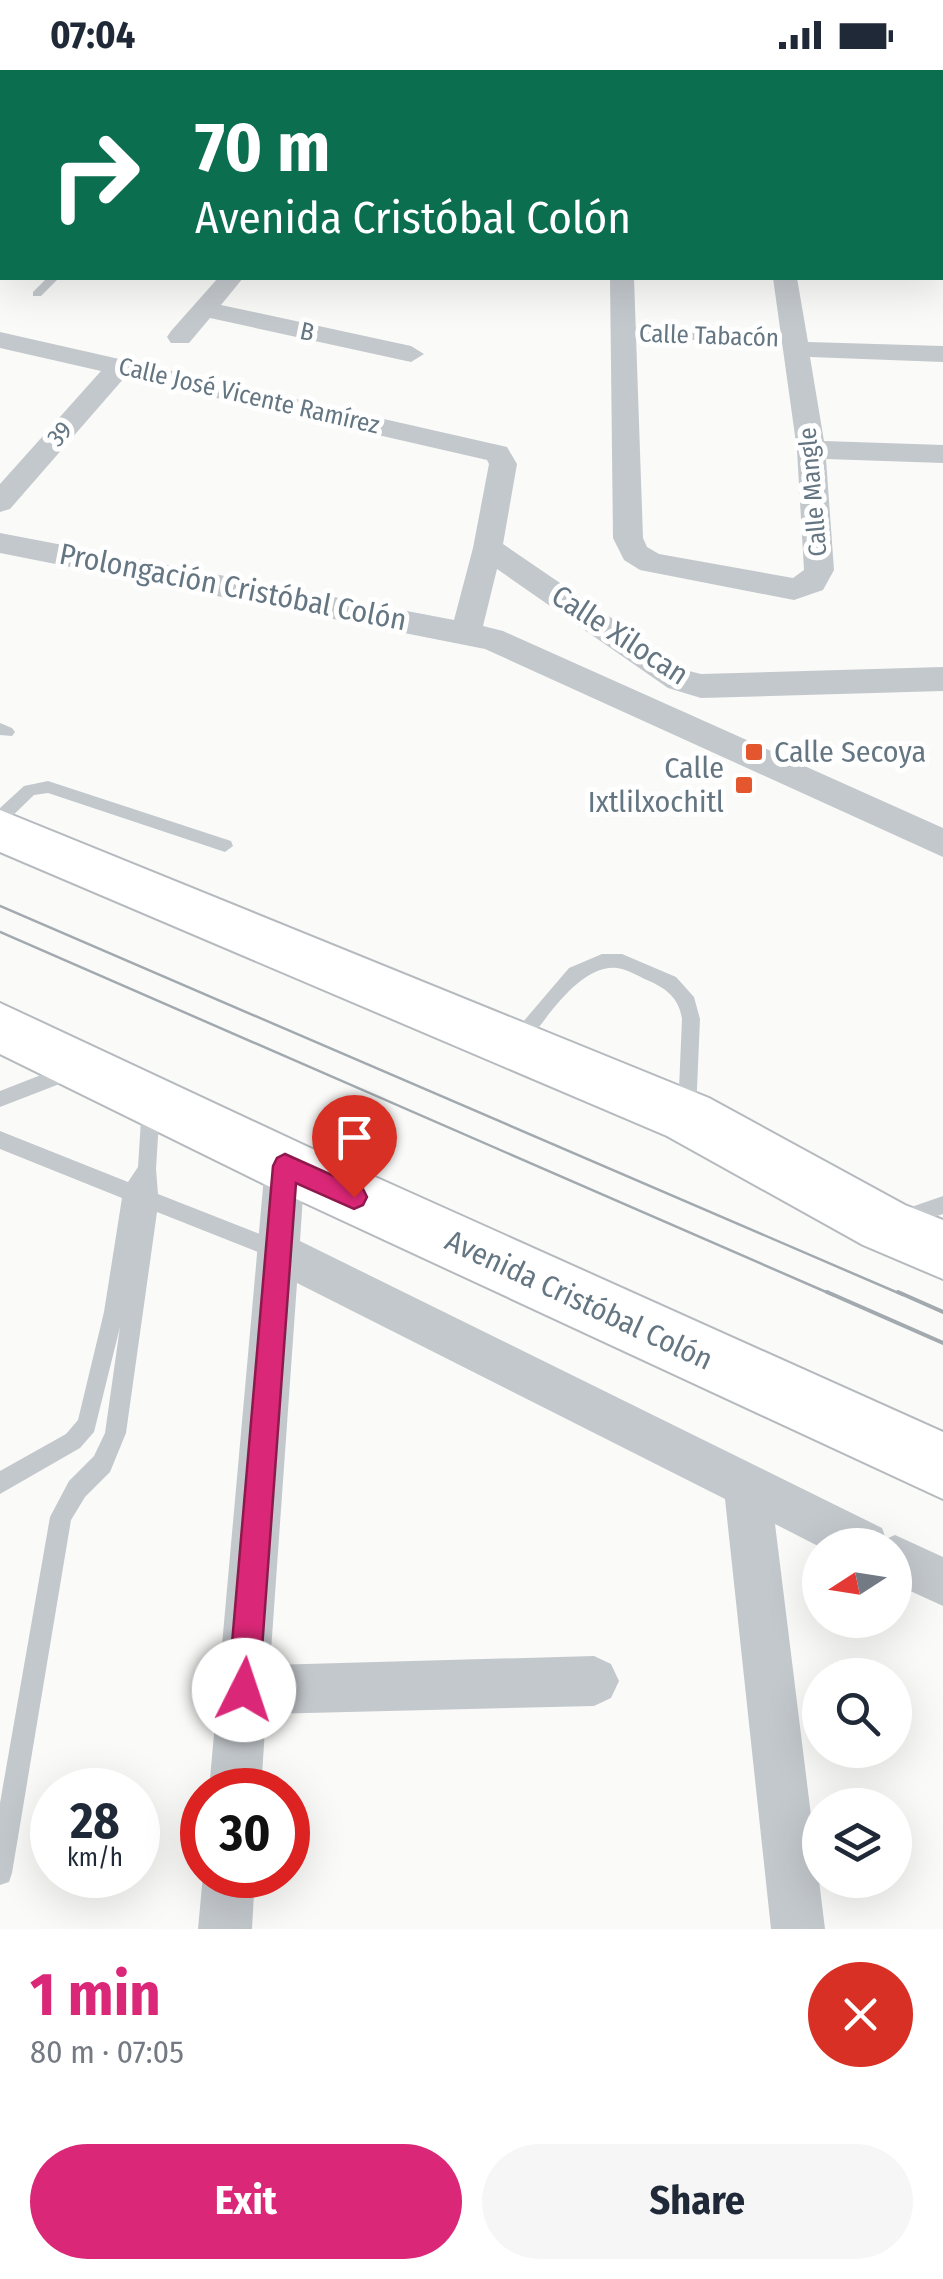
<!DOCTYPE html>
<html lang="en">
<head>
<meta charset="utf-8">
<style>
	:root { --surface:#fff; --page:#f6f6f7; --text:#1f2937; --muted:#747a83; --accent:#db2777 }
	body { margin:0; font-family:"Fira Sans Condensed",sans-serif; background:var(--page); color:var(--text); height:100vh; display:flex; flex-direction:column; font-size:38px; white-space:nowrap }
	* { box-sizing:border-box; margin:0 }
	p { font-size:32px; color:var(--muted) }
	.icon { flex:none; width:55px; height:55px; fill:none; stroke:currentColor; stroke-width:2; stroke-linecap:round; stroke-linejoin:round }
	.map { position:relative; height:1859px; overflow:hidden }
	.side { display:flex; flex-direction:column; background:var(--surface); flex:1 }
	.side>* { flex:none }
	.top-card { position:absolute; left:0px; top:0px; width:945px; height:210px; box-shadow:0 10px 40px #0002; background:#0b6e4f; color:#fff; overflow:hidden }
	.needle { width:65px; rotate:258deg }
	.fabs { position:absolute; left:802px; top:1458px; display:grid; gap:20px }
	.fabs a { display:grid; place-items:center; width:110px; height:110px; border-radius:50%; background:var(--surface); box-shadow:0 10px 40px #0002; font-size:50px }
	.speed { position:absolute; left:30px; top:1698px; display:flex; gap:20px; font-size:50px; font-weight:700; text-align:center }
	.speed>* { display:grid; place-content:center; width:130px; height:130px; border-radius:50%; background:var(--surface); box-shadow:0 10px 40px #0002; line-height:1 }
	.speed small { font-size:25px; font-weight:400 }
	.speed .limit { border:15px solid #d22; background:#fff; color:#111 }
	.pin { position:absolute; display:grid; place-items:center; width:85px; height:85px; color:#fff; margin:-102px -42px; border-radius:50% 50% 50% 0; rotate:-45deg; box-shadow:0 0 10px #0007 }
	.pin .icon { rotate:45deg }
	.me { position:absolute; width:110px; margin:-55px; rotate:4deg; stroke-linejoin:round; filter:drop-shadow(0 0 8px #0008) }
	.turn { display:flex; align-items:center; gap:35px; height:210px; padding:0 30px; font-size:45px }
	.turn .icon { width:130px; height:130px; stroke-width:2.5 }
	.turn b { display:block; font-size:70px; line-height:85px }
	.round { display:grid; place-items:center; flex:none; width:105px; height:105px; border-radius:52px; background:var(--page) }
	.summary { display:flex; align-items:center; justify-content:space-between; height:170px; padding:0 30px }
	h1 { font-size:60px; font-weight:700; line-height:75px; color:var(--accent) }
	.action { display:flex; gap:20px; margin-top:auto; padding:20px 30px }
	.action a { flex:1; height:115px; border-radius:60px; background:var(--accent); color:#fff; font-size:40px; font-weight:700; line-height:115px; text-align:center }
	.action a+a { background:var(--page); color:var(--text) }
	.status { display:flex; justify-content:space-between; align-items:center; height:70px; padding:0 50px; background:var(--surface); direction:ltr }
	.status svg { height:28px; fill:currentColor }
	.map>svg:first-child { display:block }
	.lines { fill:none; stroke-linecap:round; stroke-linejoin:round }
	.primary-casing { stroke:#b5babe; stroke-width:4 }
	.service { fill:#c3c8cc; fill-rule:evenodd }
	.pedestrian { fill:#c3c8cc; fill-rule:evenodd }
	.minor { fill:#c3c8cc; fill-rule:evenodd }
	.primary { fill:#fff; fill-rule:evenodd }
	.tram-far1 { stroke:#a2aab0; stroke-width:2.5 }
	.tram { stroke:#a2aab0; stroke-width:4 }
	.route { fill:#db2777; stroke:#8e194d; stroke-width:2.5 }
	.poi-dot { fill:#e4572e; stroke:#fff; stroke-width:4 }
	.labels { text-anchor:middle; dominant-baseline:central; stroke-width:10; stroke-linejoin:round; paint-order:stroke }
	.far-street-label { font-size:25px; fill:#657683; stroke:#fff }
	.street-label { font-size:30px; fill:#657683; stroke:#fff }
	.poi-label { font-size:30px; fill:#657683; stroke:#fff; text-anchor:start }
</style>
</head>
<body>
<div class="status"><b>07:04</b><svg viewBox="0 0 49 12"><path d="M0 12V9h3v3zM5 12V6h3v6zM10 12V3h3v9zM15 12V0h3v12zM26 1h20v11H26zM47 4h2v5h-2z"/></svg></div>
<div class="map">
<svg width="943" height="1859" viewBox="0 0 943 1859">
	<rect width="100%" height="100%" fill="#fafaf8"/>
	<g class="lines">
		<g class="primary-casing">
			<g id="primary">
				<path d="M 0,740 L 709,1028 L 905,1135 L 943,1150 L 943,1209 L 863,1175 L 667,1066 L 0,782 Z"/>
				<path d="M 0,933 L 306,1076 L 943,1362 L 943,1429 L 264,1114 L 0,984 Z"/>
			</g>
		</g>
		<g class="service">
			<rect x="0" y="59" width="2" height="7"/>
			<rect x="0" y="112" width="2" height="8"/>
			<path d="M 47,208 L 59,208 L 41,226 L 33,226 L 33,222 Z"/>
			<path d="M 0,653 L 12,658 L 15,662 L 12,666 L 0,665 Z"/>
			<path d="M 48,711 L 231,771 L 233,776 L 225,782 L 48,723 L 34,725 L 6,752 L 0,754 L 0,738 L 24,716 Z"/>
			<path d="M 602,884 L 622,884 L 676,907 L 694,927 L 700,949 L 696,1042 L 694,1048 L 687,1050 L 680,1048 L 678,1042 L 682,949 C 679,928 666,918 647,910 C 638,906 627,899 617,898 C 579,894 545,951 523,978 L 517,980 L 511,978 L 508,972 L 511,966 L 569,898 Z"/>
			<path d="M 69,994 L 75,996 L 78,1002 L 75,1008 L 0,1037 L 0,1021 Z"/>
			<path d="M 151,1026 L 157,1028 L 160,1034 L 156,1099 L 158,1124 L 285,1174 L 288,1181 L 285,1188 L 278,1190 L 157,1142 L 126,1363 L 110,1402 L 85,1427 L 71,1450 L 12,1803 L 9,1812 L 0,1815 L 0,1733 L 50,1447 L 69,1411 L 94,1386 L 105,1363 L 120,1257 L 94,1362 L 80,1378 L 0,1424 L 0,1401 L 66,1364 L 78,1350 L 104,1242 L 122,1128 L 0,1079 L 0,1061 L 128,1112 L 138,1097 L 142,1034 L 145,1028 Z"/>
			<path d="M 943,1126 L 943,1144 L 901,1158 L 894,1155 L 891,1149 L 894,1143 Z"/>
		</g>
		<path class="pedestrian" d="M 624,257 L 794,262 L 804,268 L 794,274 L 617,267 L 614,263 Z"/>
		<g class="minor">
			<path d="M 0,0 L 38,0 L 40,2 L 2,5 Z"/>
			<path d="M 539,0 L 573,0 L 575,2 L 541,2 Z"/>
			<path d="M 605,0 L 627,0 L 627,2 L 606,2 Z"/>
			<path d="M 745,0 L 767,0 L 767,2 L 746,2 Z"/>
			<path d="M 839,0 L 861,0 L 861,2 L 840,2 Z"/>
			<rect x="942" y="14" width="1" height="14"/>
			<rect x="942" y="94" width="1" height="14"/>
			<rect x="942" y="188" width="1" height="14"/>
			<path d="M 218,208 L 243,208 L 221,235 L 411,276 L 424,284 L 411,292 L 210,248 L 189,273 L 171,273 L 167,267 L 171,261 Z"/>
			<path d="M 610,208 L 634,208 L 643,468 L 647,477 L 659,484 L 793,508 L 804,500 L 797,380 L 773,208 L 797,208 L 808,272 L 943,276 L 943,292 L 810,287 L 824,371 L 943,375 L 943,393 L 826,389 L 834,500 L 823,520 L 794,530 L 640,500 L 624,490 L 613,468 Z"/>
			<path d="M 0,262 L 507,377 L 517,394 L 503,474 L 689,601 L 701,604 L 943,597 L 943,621 L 701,628 L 668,618 L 497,499 L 483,556 L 503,561 L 943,758 L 943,787 L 485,579 L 0,483 L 0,463 L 454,550 L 473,478 L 489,394 L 487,390 L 125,307 L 10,439 L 0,442 L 0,414 L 101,301 L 0,278 Z"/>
			<path d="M 285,1076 L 299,1082 L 305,1095 L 300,1171 L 882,1458 L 886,1469 L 895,1465 L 943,1487 L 943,1536 L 895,1514 L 895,1475 L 820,1477 L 775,1454 L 825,1859 L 771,1859 L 725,1429 L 297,1213 L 270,1595 L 594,1586 L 611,1594 L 619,1611 L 611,1628 L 594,1636 L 266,1644 L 261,1720 L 209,1720 L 265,1095 L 271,1082 Z"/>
			<path d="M 203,1805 L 255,1805 L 252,1859 L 198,1859 Z"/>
		</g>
		<use href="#primary" class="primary"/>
		<g class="tram-far1">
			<path d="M 0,836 L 903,1225"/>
			<path d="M 0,862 L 833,1225"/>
		</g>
		<g class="tram">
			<path d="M 827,1222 L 943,1273"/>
			<path d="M 898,1222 L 943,1242"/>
		</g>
	</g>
	<path class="route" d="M 285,1084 L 363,1119 L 367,1127 L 363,1135 L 354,1139 L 296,1113 L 259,1620 L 254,1630 L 244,1635 L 233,1630 L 228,1620 L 273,1096 L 277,1088 Z"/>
	<g class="poi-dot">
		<rect x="744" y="672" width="20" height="20" rx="5"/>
		<rect x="734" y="705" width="20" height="20" rx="5"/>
	</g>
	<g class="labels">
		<g class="far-street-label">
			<text transform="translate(307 262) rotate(12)">B</text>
			<text transform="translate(709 266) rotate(2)">Calle Tabacón</text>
			<text transform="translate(249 326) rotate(13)">Calle José Vicente Ramírez</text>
			<text transform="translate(60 364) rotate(-49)">39</text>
			<text transform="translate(813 422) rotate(-95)">Calle Mangle</text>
		</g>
		<g class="street-label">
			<text transform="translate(233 517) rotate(11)">Prolongación Cristóbal Colón</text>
			<text transform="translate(620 565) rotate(33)">Calle Xilocan</text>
			<text transform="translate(579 1230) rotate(25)">Avenida Cristóbal Colón</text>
		</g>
		<g class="poi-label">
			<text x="774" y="682">Calle Secoya</text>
			<text x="724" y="698" text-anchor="end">Calle<tspan x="724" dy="34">Ixtlilxochitl</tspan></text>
		</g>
	</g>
</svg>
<div class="fabs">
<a><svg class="needle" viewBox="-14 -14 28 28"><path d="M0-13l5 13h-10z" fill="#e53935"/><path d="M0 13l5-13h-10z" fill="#747a83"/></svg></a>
<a><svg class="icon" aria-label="search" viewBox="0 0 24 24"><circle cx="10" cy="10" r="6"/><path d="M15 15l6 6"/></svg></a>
<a><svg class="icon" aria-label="layers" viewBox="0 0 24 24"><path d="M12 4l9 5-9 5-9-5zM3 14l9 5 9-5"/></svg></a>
</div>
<div class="speed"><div>28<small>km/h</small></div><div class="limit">30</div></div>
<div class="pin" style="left:354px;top:1127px;background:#d93025"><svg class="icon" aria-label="arrive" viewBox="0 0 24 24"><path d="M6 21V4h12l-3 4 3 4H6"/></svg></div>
<svg class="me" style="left:244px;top:1620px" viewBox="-20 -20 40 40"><circle r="19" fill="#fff"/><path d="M0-13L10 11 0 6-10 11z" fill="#db2777"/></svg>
<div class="top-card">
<div class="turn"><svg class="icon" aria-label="right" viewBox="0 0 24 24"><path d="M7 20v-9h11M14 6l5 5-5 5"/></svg><div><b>70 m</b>Avenida Cristóbal Colón</div></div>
</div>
</div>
<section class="side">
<div class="summary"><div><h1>1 min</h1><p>80 m · 07:05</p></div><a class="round" style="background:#d93025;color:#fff"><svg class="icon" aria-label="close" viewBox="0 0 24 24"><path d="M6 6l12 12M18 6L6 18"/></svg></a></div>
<div class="action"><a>Exit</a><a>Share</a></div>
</section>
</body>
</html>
